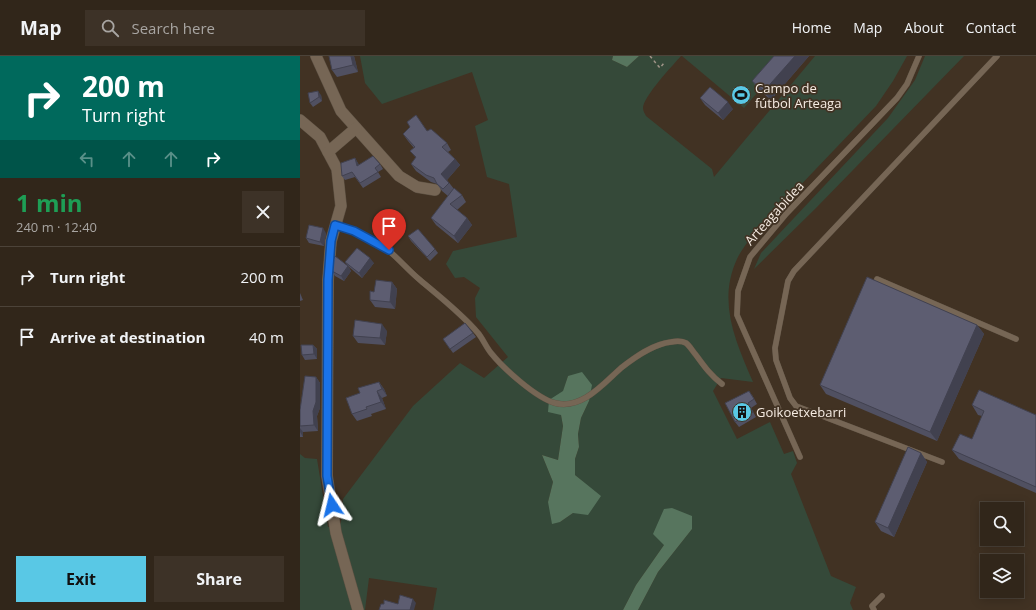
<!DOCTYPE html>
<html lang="en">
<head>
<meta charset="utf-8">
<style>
	:root { --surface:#31261a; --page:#3d3227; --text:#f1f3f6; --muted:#a8a5a2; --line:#4c4339; --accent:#59c8e5 }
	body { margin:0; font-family:"Open Sans",sans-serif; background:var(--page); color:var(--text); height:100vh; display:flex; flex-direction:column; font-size:15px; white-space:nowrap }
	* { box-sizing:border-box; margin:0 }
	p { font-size:13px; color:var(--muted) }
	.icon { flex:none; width:22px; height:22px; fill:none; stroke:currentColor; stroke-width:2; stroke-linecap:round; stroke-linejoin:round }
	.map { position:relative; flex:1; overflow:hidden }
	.details { display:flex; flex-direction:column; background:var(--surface); width:300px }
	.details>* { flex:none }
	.hud { background:#00695c; color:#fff; overflow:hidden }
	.buttons { position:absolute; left:680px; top:446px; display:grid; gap:8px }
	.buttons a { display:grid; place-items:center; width:44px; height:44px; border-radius:0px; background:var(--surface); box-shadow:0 2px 10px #0003,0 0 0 1px var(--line); font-size:20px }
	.pin { position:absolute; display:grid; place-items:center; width:34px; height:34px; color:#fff; margin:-41px -17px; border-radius:50% 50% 50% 0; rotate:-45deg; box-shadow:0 0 4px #0007 }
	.pin .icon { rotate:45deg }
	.me { position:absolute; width:44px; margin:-22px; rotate:350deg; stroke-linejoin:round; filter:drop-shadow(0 0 3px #0008) }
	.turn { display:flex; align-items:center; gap:14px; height:84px; padding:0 16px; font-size:18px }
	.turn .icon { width:52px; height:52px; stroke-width:2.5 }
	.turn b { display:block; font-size:28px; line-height:34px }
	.lanes { display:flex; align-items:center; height:38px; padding:0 16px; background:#0003; justify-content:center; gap:20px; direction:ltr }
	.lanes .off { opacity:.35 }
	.round { display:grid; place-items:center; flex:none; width:42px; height:42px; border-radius:0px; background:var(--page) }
	.summary { display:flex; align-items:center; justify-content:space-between; height:68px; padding:0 16px }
	h1 { font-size:24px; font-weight:700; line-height:30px; color:#1e9e55 }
	.cta { display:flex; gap:8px; margin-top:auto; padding:8px 16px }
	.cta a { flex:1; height:46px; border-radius:0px; background:var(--accent); color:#111; font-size:16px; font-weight:700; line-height:46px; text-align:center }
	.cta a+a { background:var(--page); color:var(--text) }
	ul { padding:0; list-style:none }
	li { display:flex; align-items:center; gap:12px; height:60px; padding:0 16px; border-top:1px solid var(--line) }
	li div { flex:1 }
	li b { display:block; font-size:15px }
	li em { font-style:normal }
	header { display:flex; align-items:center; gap:24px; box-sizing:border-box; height:56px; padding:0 20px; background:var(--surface); border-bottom:1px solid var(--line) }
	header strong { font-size:19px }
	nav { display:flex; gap:22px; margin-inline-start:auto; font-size:14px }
	.search { width:280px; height:36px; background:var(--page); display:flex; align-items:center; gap:10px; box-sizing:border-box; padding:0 14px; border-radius:0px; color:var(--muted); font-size:15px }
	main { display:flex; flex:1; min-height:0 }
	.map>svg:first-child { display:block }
	.green { fill:#354939; fill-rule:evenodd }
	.forest { fill:#57755e }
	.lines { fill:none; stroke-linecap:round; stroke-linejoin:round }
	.lane-casing { stroke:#5d5143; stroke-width:6 }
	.street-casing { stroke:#5d5143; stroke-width:12 }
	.path { stroke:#a2968a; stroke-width:1.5; stroke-dasharray:3 3; stroke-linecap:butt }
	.lane { stroke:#766655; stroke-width:5.5 }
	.street { stroke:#766655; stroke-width:11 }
	.wall { fill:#505061 }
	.shaded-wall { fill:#41414f }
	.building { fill:#5d5d71; stroke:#41414f }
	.route-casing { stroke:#114b97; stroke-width:10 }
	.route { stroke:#1a73e8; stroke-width:7 }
	.labels { text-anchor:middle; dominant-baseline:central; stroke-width:3.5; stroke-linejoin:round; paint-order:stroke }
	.poi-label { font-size:13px; fill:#f6ece3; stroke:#413223; text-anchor:start }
	.street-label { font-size:13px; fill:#f6ece3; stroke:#413223 }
</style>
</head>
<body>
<header>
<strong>Map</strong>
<div class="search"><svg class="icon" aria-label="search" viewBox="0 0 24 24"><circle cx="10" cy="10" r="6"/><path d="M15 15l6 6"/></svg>Search here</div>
<nav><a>Home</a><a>Map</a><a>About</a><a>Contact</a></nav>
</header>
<main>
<section class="details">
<div class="hud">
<div class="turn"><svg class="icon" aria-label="right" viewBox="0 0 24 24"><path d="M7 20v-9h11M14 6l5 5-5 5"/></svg><div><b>200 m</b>Turn right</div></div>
<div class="lanes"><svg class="icon off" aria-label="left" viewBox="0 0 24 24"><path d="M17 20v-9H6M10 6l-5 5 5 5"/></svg><svg class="icon off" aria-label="ahead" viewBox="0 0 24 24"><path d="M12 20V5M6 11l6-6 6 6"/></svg><svg class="icon off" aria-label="ahead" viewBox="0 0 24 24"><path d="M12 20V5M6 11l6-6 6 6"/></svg><svg class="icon" aria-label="right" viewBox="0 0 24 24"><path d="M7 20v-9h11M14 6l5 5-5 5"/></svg></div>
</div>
<div class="summary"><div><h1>1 min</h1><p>240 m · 12:40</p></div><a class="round"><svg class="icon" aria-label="close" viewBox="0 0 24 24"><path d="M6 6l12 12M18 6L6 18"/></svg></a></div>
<ul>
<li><svg class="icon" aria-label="right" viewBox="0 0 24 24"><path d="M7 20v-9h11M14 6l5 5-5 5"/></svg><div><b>Turn right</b></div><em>200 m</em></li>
<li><svg class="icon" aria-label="arrive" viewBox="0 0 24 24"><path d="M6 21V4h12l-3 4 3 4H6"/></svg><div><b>Arrive at destination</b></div><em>40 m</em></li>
</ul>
<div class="cta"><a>Exit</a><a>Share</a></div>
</section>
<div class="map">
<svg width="736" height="554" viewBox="0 0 736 554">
	<rect width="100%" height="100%" fill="#413223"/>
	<g class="green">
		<path d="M 60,0 L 313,0 L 312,4 L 327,11 L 339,0 L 381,0 C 373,9 343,41 343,52 C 343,55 345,58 346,60 L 412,113 L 414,121 L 515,0 L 607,0 L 593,25 L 576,50 L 450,182 C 446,189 440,196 437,203 C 417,246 436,286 453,326 L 421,322 L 413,335 L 437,383 L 470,366 L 484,398 L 493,395 L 497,407 L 491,418 L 531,520 L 556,531 L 550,547 L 553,554 L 338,554 L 358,516 L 392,473 L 364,489 L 336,529 L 323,554 L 133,554 L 137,532 L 69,522 L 65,554 L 0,554 L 0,398 L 5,402 L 17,403 L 28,471 L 41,467 L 43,443 L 113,350 L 160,307 L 184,322 L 208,301 L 176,261 L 175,242 L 180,232 L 164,221 L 155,222 L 146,208 L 153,195 L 217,181 L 209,128 L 187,121 L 175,70 L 188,64 L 172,16 L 82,48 L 65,27 ZM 268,320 L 289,345 L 281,362 L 278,378 L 279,391 L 275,403 L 275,419 L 282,425 L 273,457 L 260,466 L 248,446 L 253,426 L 242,399 L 258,404 L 263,370 L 261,359 L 263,336 Z"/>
		<path d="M 382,0 L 489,0 L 444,52 Z"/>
		<path d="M 625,0 L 664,0 L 516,152 L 454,213 L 461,197 L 588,62 L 615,24 Z"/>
	</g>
	<g class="forest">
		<path d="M 313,0 L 339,0 L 327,11 L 312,4 Z"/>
		<path d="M 282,316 L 292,329 L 289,345 L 281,362 L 278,378 L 279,391 L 275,403 L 275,419 L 301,440 L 288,459 L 273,457 L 260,466 L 252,468 L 248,446 L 253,426 L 242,399 L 258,404 L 263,370 L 261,359 L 248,356 L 249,344 L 263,335 L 268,320 Z"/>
		<path d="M 372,452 L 392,460 L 392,473 L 358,516 L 338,554 L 323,554 L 336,529 L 364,489 L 353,478 L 364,453 Z"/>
	</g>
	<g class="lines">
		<g class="lane-casing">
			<g id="lane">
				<path d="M 35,169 C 54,175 74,182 89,195 C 100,204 109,215 120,224 C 140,241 161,257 178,277 C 183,283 186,291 191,297 C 203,312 236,342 255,347 C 282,354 303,328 321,312 C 335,301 353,288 371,286 C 376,285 382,285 386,287 C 390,290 393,296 396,299 C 404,310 411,320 422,328"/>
				<path d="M 577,223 L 716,283"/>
				<path d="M 500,401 L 437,259 L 438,235 L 450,201 L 486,158 L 597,42 L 607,28 L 619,0"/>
				<path d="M 642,406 L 496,350 L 490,342 L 476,304 L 475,292 L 488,225 L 494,215 L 697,0"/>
				<path d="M 574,554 L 572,550 L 582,540"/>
			</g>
		</g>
		<g class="street-casing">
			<g id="street">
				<path d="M 16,0 L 41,55 L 99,120 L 117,131 L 135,134"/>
				<path d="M 0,64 L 20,81 L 37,113 L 41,150 L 31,185 L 28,224 L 27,420 L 36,477 L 58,554"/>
				<path d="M 28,96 L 56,72"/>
			</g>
		</g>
		<path class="path" d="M 350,0 L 360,12 L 364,7"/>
		<use href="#lane" class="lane"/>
		<use href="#street" class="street"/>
	</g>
	<g class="wall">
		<path d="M 29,0 L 54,0 L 58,16 L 37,21 L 32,14 Z"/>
		<path d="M 474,0 L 509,0 L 471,44 L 459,34 L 452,25 Z"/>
		<path d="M 21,39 L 22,45 L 13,51 L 10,47 Z"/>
		<path d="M 400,42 L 433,53 L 423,64 L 405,49 Z"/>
		<path d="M 127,75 L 147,87 L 151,94 L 148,96 L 155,103 L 160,109 L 147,124 L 154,133 L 162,139 L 166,146 L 157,154 L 167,162 L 172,169 L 158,187 L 136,169 L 131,162 L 150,138 L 148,140 L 142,135 L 137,128 L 131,126 L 116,115 L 111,108 L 116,102 L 110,95 L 114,92 L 108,85 L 103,78 Z"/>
		<path d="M 55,102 L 59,109 L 80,108 L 83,113 L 78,116 L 81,121 L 63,132 L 55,121 L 45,124 L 42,120 Z"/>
		<path d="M 26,177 L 24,190 L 9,187 L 6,182 Z"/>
		<path d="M 108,180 L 135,193 L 138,197 L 130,205 L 111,185 Z"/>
		<path d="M 45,206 L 74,207 L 62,222 L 49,211 Z"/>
		<path d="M 48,210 L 51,215 L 44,225 L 35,220 L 32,215 Z"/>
		<path d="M 92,226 L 97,233 L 95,253 L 75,251 L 70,244 L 74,236 Z"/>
		<path d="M 0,237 L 3,244 L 0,245 Z"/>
		<path d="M 677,269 L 684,278 L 637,385 L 526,338 L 520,329 Z"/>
		<path d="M 87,275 L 85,289 L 58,287 L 53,280 Z"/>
		<path d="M 173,277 L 176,281 L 153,297 L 143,283 Z"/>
		<path d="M 13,289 L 17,293 L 17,303 L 5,304 L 2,299 Z"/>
		<path d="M 16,321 L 20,327 L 20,352 L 17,360 L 18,375 L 3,376 L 3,381 L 0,381 L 0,354 Z"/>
		<path d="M 79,326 L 84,333 L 87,340 L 82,342 L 86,353 L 71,358 L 72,360 L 57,365 L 52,358 L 60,337 Z"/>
		<path d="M 452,339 L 457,348 L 451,352 L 456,361 L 439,371 L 435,366 Z"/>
		<path d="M 672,349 L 736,359 L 736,437 L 659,403 L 652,394 L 672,383 L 682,360 L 678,359 Z"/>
		<path d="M 621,397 L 627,406 L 594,481 L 581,475 L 575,466 Z"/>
	</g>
	<g class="shaded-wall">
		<path d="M 51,0 L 54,0 L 58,16 L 53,9 Z"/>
		<path d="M 495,0 L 509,0 L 471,44 L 464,35 Z"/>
		<path d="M 18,35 L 21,39 L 22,45 L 19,41 Z"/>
		<path d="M 428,46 L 433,53 L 423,64 L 418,57 Z"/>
		<path d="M 55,102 L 58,107 L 61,114 L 57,110 Z"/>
		<path d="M 155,103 L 160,109 L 146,125 L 141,118 Z"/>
		<path d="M 167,162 L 172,169 L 158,187 L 154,180 Z"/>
		<path d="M 23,172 L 26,177 L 24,190 L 20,186 Z"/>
		<path d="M 70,202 L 74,207 L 62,222 L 59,217 Z"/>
		<path d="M 48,210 L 51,215 L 44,225 L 41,220 Z"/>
		<path d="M 92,226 L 97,233 L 95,253 L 90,246 Z"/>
		<path d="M 82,268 L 87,275 L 85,289 L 80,282 Z"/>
		<path d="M 677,269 L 684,278 L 637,385 L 630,376 Z"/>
		<path d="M 13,289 L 17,293 L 17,303 L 14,298 Z"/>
		<path d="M 16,321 L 20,327 L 20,352 L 17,360 L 18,375 L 14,369 L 13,355 Z"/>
		<path d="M 79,326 L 84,333 L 87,340 L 82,333 Z"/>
		<path d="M 77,335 L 82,342 L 86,353 L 81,346 Z"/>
		<path d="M 0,372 L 3,376 L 3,381 L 0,376 Z"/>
		<path d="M 621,397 L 627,406 L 594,481 L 588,472 Z"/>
		<path d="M 113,543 L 116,547 L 114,554 L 110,554 Z"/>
	</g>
	<g class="building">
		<path d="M 29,0 L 51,0 L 53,9 L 32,14 Z"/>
		<path d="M 474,0 L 495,0 L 464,35 L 452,25 Z"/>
		<path d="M 410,31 L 428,46 L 418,57 L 400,42 Z"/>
		<path d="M 18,35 L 19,41 L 10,47 L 8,37 Z"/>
		<path d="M 116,59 L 127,75 L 131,73 L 147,87 L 142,91 L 155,103 L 141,118 L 149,127 L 143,133 L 137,128 L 134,122 L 126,119 L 111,108 L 116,101 L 110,95 L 115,91 L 103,78 L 110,71 L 107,66 Z"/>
		<path d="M 73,100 L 80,108 L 75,112 L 78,116 L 60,127 L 52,116 L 42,120 L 41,109 L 41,107 L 55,102 L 57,110 Z"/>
		<path d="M 154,132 L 162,139 L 150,148 L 167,162 L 154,180 L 131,162 Z"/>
		<path d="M 9,169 L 23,172 L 20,186 L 6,182 Z"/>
		<path d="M 118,173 L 135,193 L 127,201 L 108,180 Z"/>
		<path d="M 57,192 L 70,202 L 59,217 L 45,206 Z"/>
		<path d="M 35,200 L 48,210 L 41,220 L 32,215 L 33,204 Z"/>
		<path d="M 567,221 L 677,269 L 630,376 L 520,329 Z"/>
		<path d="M 76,224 L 92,226 L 90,246 L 70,244 L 70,235 L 74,236 Z"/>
		<path d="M 55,264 L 82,268 L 80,282 L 53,280 Z"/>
		<path d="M 165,267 L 173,277 L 150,293 L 143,283 Z"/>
		<path d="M 1,289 L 13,289 L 14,298 L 2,299 Z"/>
		<path d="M 5,320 L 16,321 L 16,346 L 13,355 L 14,369 L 0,370 L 0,354 Z"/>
		<path d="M 79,326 L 82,333 L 77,335 L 81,346 L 66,351 L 67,353 L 52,358 L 46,342 L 60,337 L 58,332 Z"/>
		<path d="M 679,334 L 736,359 L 736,431 L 652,394 L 660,378 L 672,383 L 684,355 L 672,349 Z"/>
		<path d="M 449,335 L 454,343 L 448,347 L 453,356 L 435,366 L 425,347 Z"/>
		<path d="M 608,391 L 621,397 L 588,472 L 575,466 Z"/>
		<path d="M 100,539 L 113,543 L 110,554 L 79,554 L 81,548 L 84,548 L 84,544 L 98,548 Z"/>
	</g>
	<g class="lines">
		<g class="route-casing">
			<path id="route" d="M 32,449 L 27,420 L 28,224 L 31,185 L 35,169 L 54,175 L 89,194"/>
		</g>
		<use href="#route" class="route"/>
	</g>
	<defs>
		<g id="stadium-disc" transform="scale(1)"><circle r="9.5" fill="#59c8e5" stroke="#413223"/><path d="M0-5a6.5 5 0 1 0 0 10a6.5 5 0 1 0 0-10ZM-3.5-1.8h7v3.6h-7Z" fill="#111"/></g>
		<g id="building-disc" transform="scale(1)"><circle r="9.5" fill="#59c8e5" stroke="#413223"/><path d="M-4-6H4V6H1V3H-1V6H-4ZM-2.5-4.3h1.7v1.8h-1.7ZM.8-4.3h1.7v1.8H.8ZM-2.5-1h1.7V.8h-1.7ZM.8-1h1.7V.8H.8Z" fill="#111"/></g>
	</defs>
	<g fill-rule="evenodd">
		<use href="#stadium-disc" x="441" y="39"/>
		<use href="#building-disc" x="442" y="356"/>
	</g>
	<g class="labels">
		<g class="poi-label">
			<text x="455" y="32">Campo de<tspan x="455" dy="15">fútbol Arteaga</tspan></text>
			<text x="456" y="356">Goikoetxebarri</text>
		</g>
		<g class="street-label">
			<text transform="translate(474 157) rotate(-48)">Arteagabidea</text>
		</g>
	</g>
</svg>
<div class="buttons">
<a><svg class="icon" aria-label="search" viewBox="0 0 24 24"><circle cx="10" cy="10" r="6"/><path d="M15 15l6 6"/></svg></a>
<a><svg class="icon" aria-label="layers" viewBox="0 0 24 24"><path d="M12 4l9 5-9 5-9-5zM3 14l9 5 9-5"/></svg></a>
</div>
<div class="pin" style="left:89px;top:194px;background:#d93025"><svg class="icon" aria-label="arrive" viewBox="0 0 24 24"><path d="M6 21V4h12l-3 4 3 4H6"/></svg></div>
<svg class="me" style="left:32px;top:449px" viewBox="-20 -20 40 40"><path d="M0-17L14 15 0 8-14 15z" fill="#1a73e8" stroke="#fff" stroke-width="4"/></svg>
</div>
</main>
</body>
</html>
